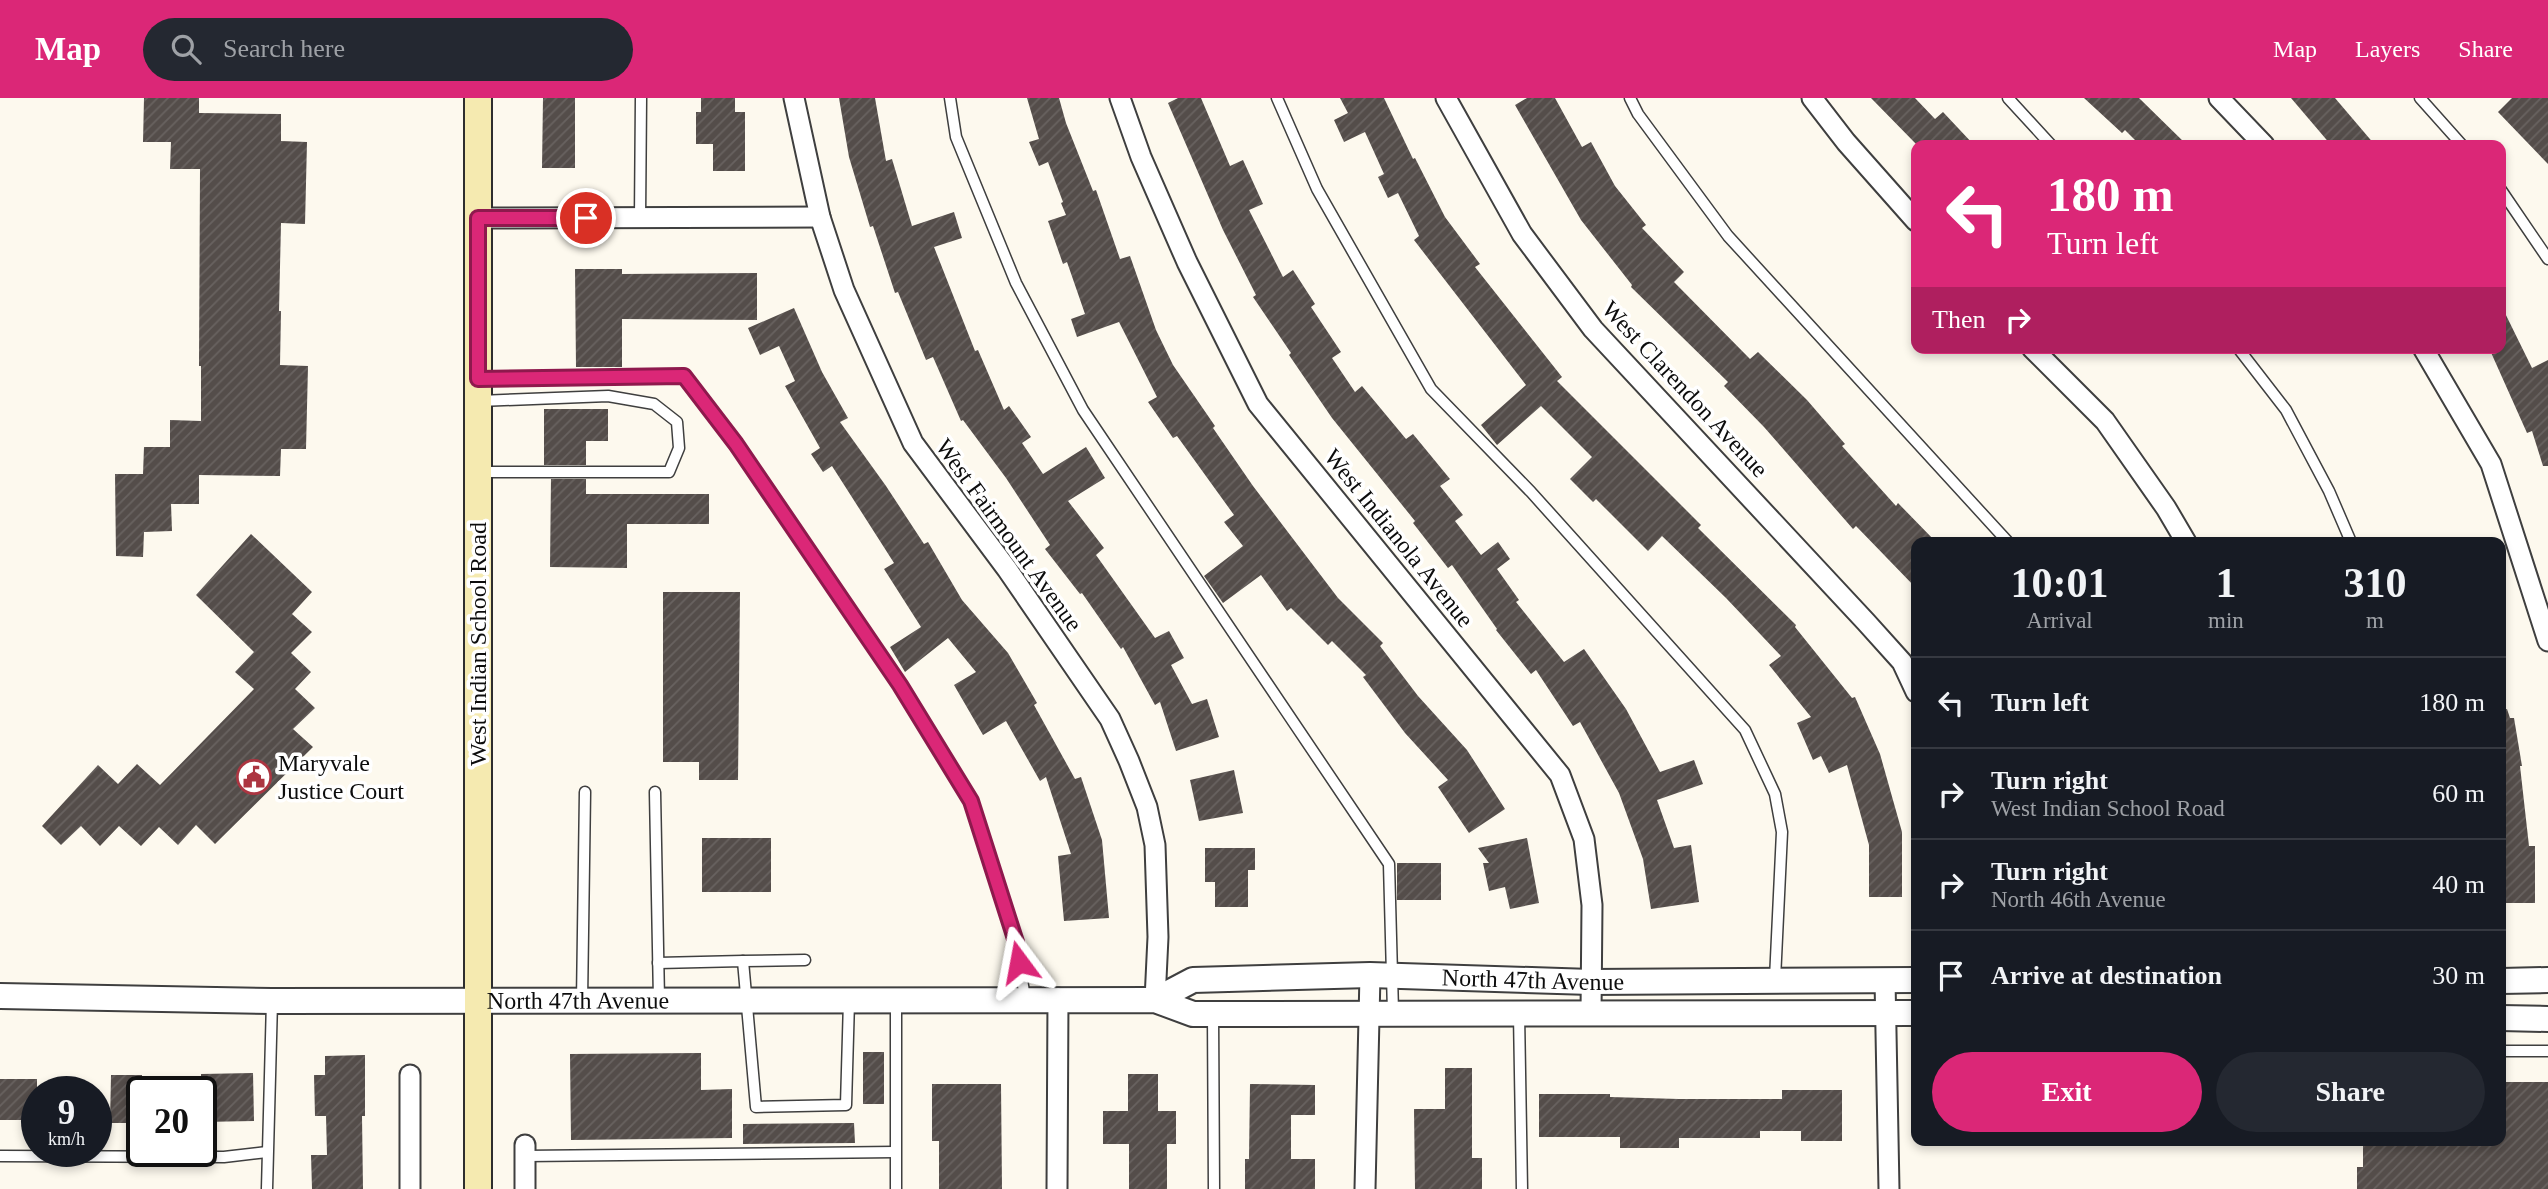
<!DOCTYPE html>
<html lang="en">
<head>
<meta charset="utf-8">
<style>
	:root { --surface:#171b24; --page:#242831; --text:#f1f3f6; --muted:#9ea1a6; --line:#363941; --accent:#db2777 }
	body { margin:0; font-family:"Times New Roman",serif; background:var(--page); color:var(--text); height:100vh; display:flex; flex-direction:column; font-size:26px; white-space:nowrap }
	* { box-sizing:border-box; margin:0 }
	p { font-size:23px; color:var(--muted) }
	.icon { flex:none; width:38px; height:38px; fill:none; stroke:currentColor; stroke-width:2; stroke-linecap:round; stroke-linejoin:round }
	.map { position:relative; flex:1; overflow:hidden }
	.panel { position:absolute; left:1911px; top:439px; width:595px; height:609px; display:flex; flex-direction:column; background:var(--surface); border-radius:14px; box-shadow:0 4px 10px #0003 }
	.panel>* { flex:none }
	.guide { position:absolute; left:1911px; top:42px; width:595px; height:214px; border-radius:14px; box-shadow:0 4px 10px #0003; background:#db2777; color:#fff; overflow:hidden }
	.speed { position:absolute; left:21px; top:978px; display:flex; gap:14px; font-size:35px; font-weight:700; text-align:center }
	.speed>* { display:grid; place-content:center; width:91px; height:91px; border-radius:50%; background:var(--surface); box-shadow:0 4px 10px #0003; line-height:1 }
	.speed small { font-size:18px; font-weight:400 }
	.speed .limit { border:4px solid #111; border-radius:10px; background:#fff; color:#111 }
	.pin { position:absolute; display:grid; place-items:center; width:60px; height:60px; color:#fff; margin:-30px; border:4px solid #fff; border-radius:50%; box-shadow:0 2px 7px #0007 }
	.me { position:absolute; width:77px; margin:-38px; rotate:347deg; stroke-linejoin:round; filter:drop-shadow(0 0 5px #0008) }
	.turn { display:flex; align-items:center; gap:24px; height:147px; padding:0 21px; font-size:32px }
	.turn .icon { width:91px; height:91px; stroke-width:2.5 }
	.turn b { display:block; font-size:49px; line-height:60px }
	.then { display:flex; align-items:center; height:66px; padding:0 21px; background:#0003; gap:14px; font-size:26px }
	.eta { display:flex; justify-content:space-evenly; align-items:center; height:119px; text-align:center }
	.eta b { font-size:42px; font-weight:700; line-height:49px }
	.cta { display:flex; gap:14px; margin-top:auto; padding:14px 21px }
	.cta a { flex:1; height:80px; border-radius:42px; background:var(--accent); color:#fff; font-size:28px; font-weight:700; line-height:80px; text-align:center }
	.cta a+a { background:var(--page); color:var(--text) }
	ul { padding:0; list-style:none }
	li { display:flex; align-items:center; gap:21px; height:91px; padding:0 21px; border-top:2px solid var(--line) }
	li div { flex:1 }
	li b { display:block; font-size:26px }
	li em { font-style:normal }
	header { display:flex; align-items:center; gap:42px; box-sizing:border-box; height:98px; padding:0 35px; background:var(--accent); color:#fff }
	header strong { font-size:33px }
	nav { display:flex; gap:38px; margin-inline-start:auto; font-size:24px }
	.search { width:490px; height:63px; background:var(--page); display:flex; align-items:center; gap:18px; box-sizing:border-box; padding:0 24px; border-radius:38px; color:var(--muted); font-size:26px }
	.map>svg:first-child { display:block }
	.building { fill:url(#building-hatch) }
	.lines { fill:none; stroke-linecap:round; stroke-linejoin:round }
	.service-casing { stroke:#3f3f3f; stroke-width:13 }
	.minor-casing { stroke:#3f3f3f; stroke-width:23 }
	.tertiary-casing { stroke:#3f3f3f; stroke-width:28 }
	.secondary-casing { stroke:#2e2e2e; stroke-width:30 }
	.service { stroke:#fff; stroke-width:10 }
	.minor { stroke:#fff; stroke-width:19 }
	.tertiary { stroke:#fff; stroke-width:24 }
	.secondary { stroke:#f5eab0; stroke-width:26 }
	.route-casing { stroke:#8e194d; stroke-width:18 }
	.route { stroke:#db2777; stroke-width:12 }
	.labels { text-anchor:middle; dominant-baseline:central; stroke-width:7; stroke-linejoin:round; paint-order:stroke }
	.street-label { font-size:24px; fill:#0c0c0c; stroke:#fff }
	.poi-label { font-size:24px; fill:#0c0c0c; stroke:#fff; text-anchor:start }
</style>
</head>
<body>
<header>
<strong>Map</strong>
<div class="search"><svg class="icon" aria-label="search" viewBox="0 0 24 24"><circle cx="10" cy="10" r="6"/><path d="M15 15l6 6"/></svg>Search here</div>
<nav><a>Map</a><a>Layers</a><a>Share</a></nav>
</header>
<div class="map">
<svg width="2548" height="1091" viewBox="0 0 2548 1091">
	<defs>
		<pattern id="building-hatch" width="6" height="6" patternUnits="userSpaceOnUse" patternTransform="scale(1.75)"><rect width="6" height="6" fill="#544d4a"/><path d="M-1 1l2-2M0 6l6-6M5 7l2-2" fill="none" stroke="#686260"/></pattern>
	</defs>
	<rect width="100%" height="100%" fill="#fdf9ee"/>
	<g class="building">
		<path d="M 144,0 L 199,0 L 199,15 L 281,16 L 281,43 L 307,44 L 305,126 L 281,125 L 279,213 L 281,213 L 280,267 L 308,268 L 306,351 L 281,351 L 280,378 L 199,377 L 199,406 L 171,406 L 172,433 L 144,434 L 143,459 L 116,458 L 115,376 L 143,376 L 144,349 L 170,349 L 170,322 L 201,323 L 201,268 L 199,268 L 200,71 L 170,71 L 171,44 L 143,44 Z"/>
		<path d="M 543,0 L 575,0 L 575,70 L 542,70 Z"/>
		<path d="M 701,0 L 735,0 L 735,14 L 745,14 L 745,73 L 713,73 L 713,46 L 696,46 L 696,14 L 701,14 Z"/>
		<path d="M 839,0 L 875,0 L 886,63 L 892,61 L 912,128 L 954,114 L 962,140 L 934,149 L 975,253 L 978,252 L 1004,312 L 1009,308 L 1031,339 L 1022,345 L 1043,376 L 1086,349 L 1105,380 L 1068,403 L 1104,450 L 1096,457 L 1155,540 L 1169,533 L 1184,560 L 1171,567 L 1192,606 L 1207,601 L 1219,639 L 1176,653 L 1160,604 L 1155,607 L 1123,549 L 1121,551 L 1082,495 L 1080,496 L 1045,451 L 1050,447 L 1006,380 L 963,322 L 961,323 L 933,259 L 926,262 L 898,194 L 895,195 L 873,128 L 870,129 L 849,59 Z"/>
		<path d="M 1027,0 L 1059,0 L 1066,25 L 1093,93 L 1096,92 L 1120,161 L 1130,158 L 1156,232 L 1173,267 L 1215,328 L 1213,330 L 1253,388 L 1338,500 L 1383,545 L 1380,548 L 1418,598 L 1467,652 L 1505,711 L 1469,735 L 1438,689 L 1448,682 L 1405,635 L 1363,579 L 1366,577 L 1332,543 L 1328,547 L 1291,510 L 1287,513 L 1261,477 L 1223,505 L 1204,478 L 1243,448 L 1224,424 L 1234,417 L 1177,338 L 1173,340 L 1148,304 L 1157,299 L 1119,224 L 1077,239 L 1071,221 L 1085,216 L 1067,164 L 1063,166 L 1048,123 L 1066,117 L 1061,105 L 1063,104 L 1048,64 L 1039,68 L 1029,44 L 1039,41 Z"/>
		<path d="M 1178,0 L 1201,0 L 1230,68 L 1243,62 L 1263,106 L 1249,112 L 1283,179 L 1293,172 L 1315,206 L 1311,209 L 1341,254 L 1332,260 L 1355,294 L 1362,288 L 1406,341 L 1413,336 L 1450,381 L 1440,388 L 1463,417 L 1455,423 L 1481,457 L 1498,444 L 1510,461 L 1497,471 L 1519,502 L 1516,504 L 1564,564 L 1584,551 L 1626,611 L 1660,674 L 1694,662 L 1703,686 L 1657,702 L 1674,750 L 1691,747 L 1699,804 L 1651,811 L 1643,761 L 1619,695 L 1580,624 L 1573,628 L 1536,572 L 1531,576 L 1496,532 L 1497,531 L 1452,467 L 1448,470 L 1413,425 L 1415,423 L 1332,320 L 1289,257 L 1291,255 L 1253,199 L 1256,197 L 1223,132 L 1191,58 L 1168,5 Z"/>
		<path d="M 1340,0 L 1384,0 L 1413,61 L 1415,60 L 1445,119 L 1480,166 L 1475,169 L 1562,279 L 1557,283 L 1701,427 L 1698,430 L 1796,527 L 1795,529 L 1852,600 L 1855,599 L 1880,656 L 1902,734 L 1902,799 L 1869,799 L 1869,747 L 1847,667 L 1829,675 L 1821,658 L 1813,662 L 1797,625 L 1811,619 L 1769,567 L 1781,558 L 1726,500 L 1662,438 L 1648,453 L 1596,401 L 1593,404 L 1570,381 L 1592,359 L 1541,308 L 1497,347 L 1481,327 L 1526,287 L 1414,142 L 1419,138 L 1398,95 L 1388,100 L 1378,79 L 1384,76 L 1365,34 L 1344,44 L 1334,22 L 1348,15 Z"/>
		<path d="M 1527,0 L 1555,0 L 1582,49 L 1591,44 L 1615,88 L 1646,127 L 1642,130 L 1684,174 L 1674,184 L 1750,261 L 1758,254 L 1807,302 L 1845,346 L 1842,348 L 1896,408 L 1898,405 L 1936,444 L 1916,444 L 1916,490 L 1856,428 L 1853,431 L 1764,329 L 1724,288 L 1728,284 L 1631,189 L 1632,187 L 1581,122 L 1515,7 Z"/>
		<path d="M 1871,0 L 1915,0 L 1935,21 L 1943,14 L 1974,47 L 1917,47 Z"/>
		<path d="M 2084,0 L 2139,0 L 2187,47 L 2140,47 L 2125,32 L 2122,35 Z"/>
		<path d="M 2291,0 L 2335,0 L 2375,47 L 2331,47 Z"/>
		<path d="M 2512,0 L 2548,0 L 2548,66 L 2498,14 Z"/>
		<path d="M 575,171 L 622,171 L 622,176 L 757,175 L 757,222 L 622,221 L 622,269 L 576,269 Z"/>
		<path d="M 2501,207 L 2532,270 L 2548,262 L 2548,368 L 2543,368 L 2532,333 L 2527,335 L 2489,250 L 2501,250 Z"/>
		<path d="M 794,210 L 822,274 L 848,320 L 840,324 L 886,388 L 924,446 L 928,444 L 962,502 L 1008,555 L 1037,605 L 1034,607 L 1075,681 L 1081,679 L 1102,742 L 1109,820 L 1064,823 L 1058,758 L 1071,756 L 1046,679 L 1040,683 L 1006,623 L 983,637 L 954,587 L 976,574 L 948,540 L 905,574 L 890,549 L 921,529 L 884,471 L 894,465 L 832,368 L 823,374 L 811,356 L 820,350 L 785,288 L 795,283 L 779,248 L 760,257 L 748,230 Z"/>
		<path d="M 544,311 L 608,311 L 608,343 L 586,343 L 586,367 L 544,367 Z"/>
		<path d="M 551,381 L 586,381 L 586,396 L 709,396 L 709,426 L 627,426 L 627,470 L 550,469 Z"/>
		<path d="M 251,436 L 312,494 L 292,516 L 312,534 L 291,555 L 311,574 L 295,591 L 315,610 L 293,631 L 313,649 L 215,746 L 196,727 L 178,747 L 159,729 L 141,748 L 119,728 L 100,748 L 81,728 L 61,747 L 42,728 L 98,667 L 118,686 L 137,666 L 160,687 L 254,591 L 235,574 L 254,554 L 196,497 Z"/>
		<path d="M 663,494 L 740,494 L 738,682 L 699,682 L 699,664 L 663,664 Z"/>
		<path d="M 2507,611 L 2510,620 L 2514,620 L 2522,668 L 2520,668 L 2529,748 L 2535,748 L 2535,805 L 2502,805 L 2501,612 Z"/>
		<path d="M 1234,672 L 1243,715 L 1199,723 L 1190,682 Z"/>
		<rect x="702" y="740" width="69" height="54"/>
		<path d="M 1527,740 L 1539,805 L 1510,811 L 1505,789 L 1489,793 L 1483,765 L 1489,765 L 1478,750 Z"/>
		<path d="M 1205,750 L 1255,750 L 1255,772 L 1248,772 L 1248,809 L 1215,809 L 1215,784 L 1205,784 Z"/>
		<rect x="1397" y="765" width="44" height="37"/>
		<rect x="863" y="954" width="21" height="52"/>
		<path d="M 701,955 L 701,992 L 732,991 L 732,1040 L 571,1042 L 570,956 Z"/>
		<path d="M 365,957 L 365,1018 L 362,1018 L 363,1091 L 312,1091 L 311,1057 L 327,1057 L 326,1018 L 315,1018 L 314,977 L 325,977 L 325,958 Z"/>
		<path d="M 1445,970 L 1472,970 L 1472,1060 L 1482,1060 L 1482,1091 L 1415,1091 L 1414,1011 L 1445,1011 Z"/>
		<path d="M 253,975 L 254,1023 L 201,1024 L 201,976 Z"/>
		<path d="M 1128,976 L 1158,976 L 1158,1013 L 1176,1013 L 1176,1046 L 1167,1046 L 1167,1091 L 1129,1091 L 1129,1046 L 1103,1046 L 1103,1013 L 1128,1013 Z"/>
		<path d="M 111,977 L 142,977 L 142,1025 L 110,1025 Z"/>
		<rect x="0" y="981" width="37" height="41"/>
		<path d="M 2501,984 L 2548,984 L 2548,1091 L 2357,1091 L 2357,1069 L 2363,1069 L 2363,1043 L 2501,1043 Z"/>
		<path d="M 932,986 L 1001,986 L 1002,1091 L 939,1091 L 939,1043 L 932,1043 Z"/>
		<path d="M 1250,986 L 1315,987 L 1315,1017 L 1291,1017 L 1291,1061 L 1315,1061 L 1315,1091 L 1245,1091 L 1245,1061 L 1249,1061 Z"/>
		<path d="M 1782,992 L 1842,992 L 1842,1043 L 1801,1043 L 1801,1033 L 1760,1033 L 1760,1040 L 1679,1040 L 1679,1050 L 1620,1050 L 1620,1039 L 1539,1039 L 1539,996 L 1610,996 L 1610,999 L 1679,1001 L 1782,1001 Z"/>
		<path d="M 854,1025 L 855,1045 L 743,1046 L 743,1026 Z"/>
	</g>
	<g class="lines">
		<g class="service-casing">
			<g id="service">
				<path d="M 950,0 L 956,39 L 1016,185 L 1083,312 L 1389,766 L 1393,914"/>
				<path d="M 1277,0 L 1317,91 L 1431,291 L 1531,394 L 1745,632 L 1775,696 L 1782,734 L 1775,881"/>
				<path d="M 1630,0 L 1638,16 L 1728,138 L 2008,444"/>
				<path d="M 2008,0 L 2051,47"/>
				<path d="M 2420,0 L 2462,47"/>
				<path d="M 2501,92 L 2548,161"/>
				<path d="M 640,120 L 641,0"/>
				<path d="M 2238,250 L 2286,312 L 2329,393 L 2351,444"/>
				<path d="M 479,280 L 684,278 L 736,346 L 900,587 L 971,703 L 1016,844 L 1025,900"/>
				<path d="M 479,303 L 608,298 L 654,306 L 677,324 L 679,350 L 669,374 L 479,374"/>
				<path d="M 655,694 L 659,902"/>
				<path d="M 743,863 L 805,862"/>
				<path d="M 658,865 L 743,863 L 756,1009 L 846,1007 L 849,903"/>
				<path d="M 582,903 L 585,694"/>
				<path d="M 1213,916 L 1214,1091"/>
				<path d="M 1519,916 L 1522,1091"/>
				<path d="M 2501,953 L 2548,953"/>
				<path d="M 0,1058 L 224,1059 L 267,1054"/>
				<path d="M 525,1058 L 895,1054"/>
				<path d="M 267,1091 L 272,903"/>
				<path d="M 896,1091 L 896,903"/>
			</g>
		</g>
		<g class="minor-casing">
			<g id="minor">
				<path d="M 794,0 L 820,119 L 844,192 L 913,345 L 1007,471 L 1110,621 L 1129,663 L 1147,709 L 1155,747 L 1158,839 L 1155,902"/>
				<path d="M 1120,0 L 1141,59 L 1187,164 L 1258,306 L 1560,677 L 1584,741 L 1592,807 L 1591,915"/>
				<path d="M 1446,0 L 1522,136 L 1593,231 L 1866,524 L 1902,564 L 1916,594"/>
				<path d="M 1812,0 L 1846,44 L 1916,123"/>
				<path d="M 2219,0 L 2264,47"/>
				<path d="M 478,120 L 820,119"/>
				<path d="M 2032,250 L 2105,323 L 2166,410 L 2186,444"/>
				<path d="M 2423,250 L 2491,366 L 2548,543"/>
				<path d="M 1885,882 L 1889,1091"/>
				<path d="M 410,977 L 410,1091"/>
				<path d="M 525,1047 L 525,1091"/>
				<path d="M 1057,1091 L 1058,900"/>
				<path d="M 1365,1091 L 1370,877"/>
			</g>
		</g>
		<g class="tertiary-casing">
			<g id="tertiary">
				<path d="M 2501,883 L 2548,882"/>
				<path id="s1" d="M 0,898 L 272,903 L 1155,902 L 1193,916 L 1916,915"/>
				<path id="s2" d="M 1155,902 L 1193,882 L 1370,877 L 1591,884 L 1916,882"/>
				<path d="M 2501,920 L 2548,921"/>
			</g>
		</g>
		<g class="secondary-casing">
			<path id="secondary" d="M 478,1091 L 478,0"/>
		</g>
		<use href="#service" class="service"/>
		<use href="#minor" class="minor"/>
		<use href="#tertiary" class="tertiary"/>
		<use href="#secondary" class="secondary"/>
	</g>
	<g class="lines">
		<g class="route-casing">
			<path id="route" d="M 586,120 L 478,120 L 478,281 L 684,278 L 736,346 L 900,587 L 971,703 L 1016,844 L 1019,864"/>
		</g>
		<use href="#route" class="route"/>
	</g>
	<defs>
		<g id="civic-ring" transform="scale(1.75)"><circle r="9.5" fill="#fff" stroke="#ac3541" stroke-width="1.5"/><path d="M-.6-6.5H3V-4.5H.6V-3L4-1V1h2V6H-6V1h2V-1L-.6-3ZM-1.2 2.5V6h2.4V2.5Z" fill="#ac3541"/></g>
	</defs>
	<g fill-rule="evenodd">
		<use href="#civic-ring" x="254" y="679"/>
	</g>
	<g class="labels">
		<g class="street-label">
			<text transform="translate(1685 291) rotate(47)">West Clarendon Avenue</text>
			<text transform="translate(1009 437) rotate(54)">West Fairmount Avenue</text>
			<text transform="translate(1399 440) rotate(51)">West Indianola Avenue</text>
			<text transform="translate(478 546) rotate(-90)">West Indian School Road</text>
			<text stroke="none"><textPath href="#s2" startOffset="383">North 47th Avenue</textPath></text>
			<text stroke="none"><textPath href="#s1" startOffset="578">North 47th Avenue</textPath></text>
		</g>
		<g class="poi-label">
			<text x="278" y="665">Maryvale<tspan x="278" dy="28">Justice Court</tspan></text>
		</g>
	</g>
</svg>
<div class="speed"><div>9<small>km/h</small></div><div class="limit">20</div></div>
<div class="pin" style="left:586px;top:120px;background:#d93025"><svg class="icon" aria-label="arrive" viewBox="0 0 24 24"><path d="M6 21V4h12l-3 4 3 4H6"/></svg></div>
<svg class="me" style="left:1019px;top:864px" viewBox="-20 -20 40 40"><path d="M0-17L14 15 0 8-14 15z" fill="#db2777" stroke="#fff" stroke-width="4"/></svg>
<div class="guide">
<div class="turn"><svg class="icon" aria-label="left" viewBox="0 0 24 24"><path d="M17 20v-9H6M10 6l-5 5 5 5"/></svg><div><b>180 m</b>Turn left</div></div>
<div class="then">Then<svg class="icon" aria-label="right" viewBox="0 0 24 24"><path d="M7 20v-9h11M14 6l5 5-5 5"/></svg></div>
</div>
<section class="panel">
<div class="eta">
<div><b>10:01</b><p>Arrival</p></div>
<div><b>1</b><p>min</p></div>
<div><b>310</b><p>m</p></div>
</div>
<ul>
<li><svg class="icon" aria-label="left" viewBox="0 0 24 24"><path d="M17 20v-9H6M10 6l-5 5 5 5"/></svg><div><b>Turn left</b></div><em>180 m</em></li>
<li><svg class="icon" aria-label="right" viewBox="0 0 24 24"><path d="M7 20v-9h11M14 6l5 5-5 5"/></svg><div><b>Turn right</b><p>West Indian School Road</p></div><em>60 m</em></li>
<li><svg class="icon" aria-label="right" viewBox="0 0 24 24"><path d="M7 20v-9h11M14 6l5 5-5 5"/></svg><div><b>Turn right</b><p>North 46th Avenue</p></div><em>40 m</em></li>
<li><svg class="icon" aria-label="arrive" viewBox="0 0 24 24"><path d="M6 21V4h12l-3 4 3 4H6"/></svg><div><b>Arrive at destination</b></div><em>30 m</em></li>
</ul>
<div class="cta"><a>Exit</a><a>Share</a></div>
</section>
</div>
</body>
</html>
